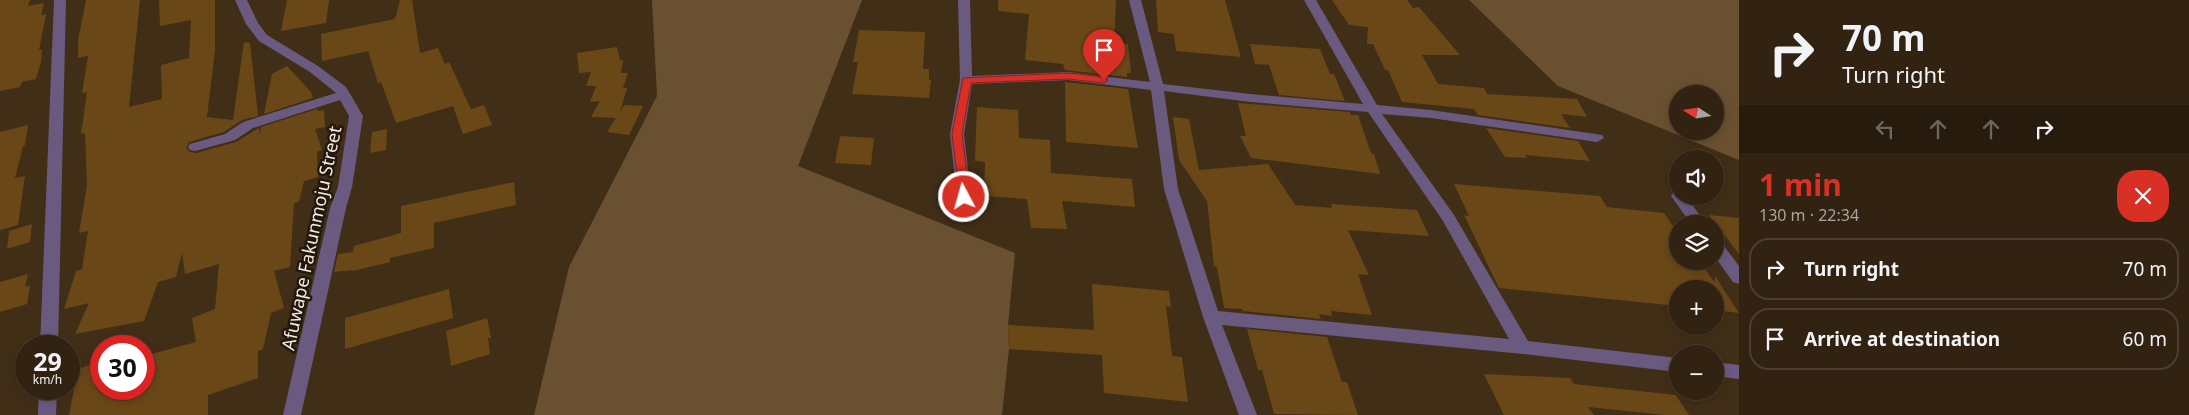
<!DOCTYPE html>
<html lang="en">
<head>
<meta charset="utf-8">
<style>
	:root { --surface:#312211; --page:#392a1a; --text:#f1f3f6; --muted:#a8a49f; --line:#4c3f31; --accent:#d93025 }
	body { margin:0; font-family:"Noto Sans",sans-serif; background:var(--page); color:var(--text); height:100vh; display:flex; flex-direction:column; font-size:19px; white-space:nowrap }
	* { box-sizing:border-box; margin:0 }
	p { font-size:16px; color:var(--muted) }
	.icon { flex:none; width:28px; height:28px; fill:none; stroke:currentColor; stroke-width:2; stroke-linecap:round; stroke-linejoin:round }
	.map { position:relative; flex:1; overflow:hidden }
	.side { display:flex; flex-direction:column; background:var(--surface); width:450px }
	.side>* { flex:none }
	.top-card { background:#312211; color:var(--text); overflow:hidden }
	.needle { width:32px; rotate:282deg }
	.tools { position:absolute; left:1669px; top:85px; display:grid; gap:10px }
	.tools a { display:grid; place-items:center; width:55px; height:55px; border-radius:50%; background:var(--surface); box-shadow:0 2px 8px #0003,0 0 0 1px var(--line); font-size:25px }
	.speed { position:absolute; left:15px; top:335px; display:flex; gap:10px; font-size:25px; font-weight:700; text-align:center }
	.speed>* { display:grid; place-content:center; width:65px; height:65px; border-radius:50%; background:var(--surface); box-shadow:0 2px 8px #0003,0 0 0 1px var(--line); line-height:1 }
	.speed small { font-size:12px; font-weight:400 }
	.speed .limit { border:8px solid #d22; background:#fff; color:#111 }
	.pin { position:absolute; display:grid; place-items:center; width:42px; height:42px; color:#fff; margin:-51px -21px; border-radius:50% 50% 50% 0; rotate:-45deg; box-shadow:0 0 5px #0007 }
	.pin .icon { rotate:45deg }
	.me { position:absolute; width:55px; margin:-28px; rotate:354deg; stroke-linejoin:round; filter:drop-shadow(0 0 4px #0008) }
	.turn { display:flex; align-items:center; gap:18px; height:105px; padding:0 20px; font-size:22px }
	.turn .icon { width:65px; height:65px; stroke-width:2.5 }
	.turn b { display:block; font-size:35px; line-height:42px }
	.lanes { display:flex; align-items:center; height:48px; padding:0 20px; background:#0003; justify-content:center; gap:25px; direction:ltr }
	.lanes .off { opacity:.35 }
	.round { display:grid; place-items:center; flex:none; width:52px; height:52px; border-radius:20px; background:var(--page) }
	.head { display:flex; align-items:center; justify-content:space-between; height:85px; padding:0 20px }
	h1 { font-size:30px; font-weight:700; line-height:38px; color:var(--accent) }
	ul { padding:0; list-style:none }
	li { display:flex; align-items:center; gap:15px; height:62px; margin:0 10px 8px; padding:0 10px; border:2px solid var(--line); border-radius:20px }
	li div { flex:1 }
	li b { display:block; font-size:19px }
	li em { font-style:normal }
	main { display:flex; flex:1; min-height:0 }
	.map>svg:first-child { display:block }
	.green { fill:#695031; fill-rule:evenodd }
	.building { fill:#6a4717 }
	.lines { fill:none; stroke-linecap:round; stroke-linejoin:round }
	.street { fill:#6b5a80; fill-rule:evenodd }
	.route { fill:#d93025; stroke:#8d1f18 }
	.labels { text-anchor:middle; dominant-baseline:central; stroke-width:5; stroke-linejoin:round; paint-order:stroke }
	.street-label { font-size:18px; fill:#f7eadd; stroke:#21180e }
</style>
</head>
<body>
<main>
<div class="map">
<svg width="1739" height="415" viewBox="0 0 1739 415">
	<rect width="100%" height="100%" fill="#412e17"/>
	<g class="green">
		<path d="M 652,0 L 862,0 L 798,166 L 1015,253 L 1008,325 L 1009,349 L 1002,415 L 534,415 L 569,267 L 657,96 Z"/>
		<path d="M 1469,0 L 1739,0 L 1739,160 L 1558,86 ZM 1678,94 L 1715,94 L 1715,131 L 1678,131 Z"/>
	</g>
	<g class="building">
		<path d="M 0,0 L 30,0 L 28,6 L 44,3 L 41,15 L 46,14 L 39,50 L 42,49 L 41,62 L 36,79 L 22,82 L 20,87 L 0,91 Z"/>
		<path d="M 86,0 L 140,0 L 129,107 L 162,99 L 161,65 L 189,58 L 191,20 L 160,26 L 159,0 L 215,0 L 215,50 L 207,117 L 233,120 L 244,42 L 250,43 L 258,116 L 242,120 L 224,132 L 189,142 L 186,148 L 190,152 L 196,153 L 236,142 L 259,128 L 259,135 L 261,127 L 317,109 L 318,111 L 324,110 L 325,127 L 315,129 L 322,150 L 317,152 L 318,177 L 304,181 L 299,202 L 294,203 L 290,267 L 274,271 L 284,308 L 271,313 L 263,349 L 258,351 L 258,378 L 208,395 L 208,415 L 69,415 L 78,369 L 101,361 L 101,389 L 144,389 L 144,356 L 196,342 L 192,318 L 215,309 L 219,264 L 185,274 L 182,253 L 176,277 L 158,282 L 144,321 L 75,334 L 89,303 L 64,309 L 76,271 L 82,269 L 88,231 L 79,233 L 87,185 L 85,133 L 81,134 L 87,92 L 82,93 L 88,56 L 78,58 L 78,40 Z"/>
		<path d="M 287,0 L 329,0 L 326,23 L 281,31 Z"/>
		<path d="M 400,0 L 412,0 L 420,53 L 438,48 L 445,64 L 449,62 L 471,109 L 484,105 L 492,125 L 463,134 L 453,106 L 396,123 L 381,82 L 378,83 L 368,51 L 322,61 L 321,34 L 395,19 Z"/>
		<path d="M 998,0 L 1116,0 L 1114,43 L 1128,44 L 1131,73 L 1127,73 L 1127,77 L 1065,70 L 1063,64 L 1025,60 L 1029,14 L 998,11 Z"/>
		<path d="M 1156,0 L 1225,0 L 1241,57 L 1176,51 L 1174,34 L 1158,32 Z"/>
		<path d="M 1332,0 L 1407,0 L 1413,8 L 1419,7 L 1460,55 L 1422,55 L 1438,84 L 1484,88 L 1487,94 L 1577,99 L 1587,117 L 1561,114 L 1570,128 L 1478,115 L 1474,109 L 1402,102 L 1388,70 L 1385,70 L 1373,44 L 1367,44 L 1368,27 L 1349,25 Z"/>
		<path d="M 859,30 L 925,32 L 923,69 L 929,69 L 929,80 L 931,80 L 929,98 L 852,94 L 858,62 L 853,62 Z"/>
		<path d="M 1250,44 L 1320,49 L 1330,74 L 1334,74 L 1345,101 L 1279,95 L 1269,65 L 1255,64 Z"/>
		<path d="M 617,47 L 620,60 L 623,60 L 621,73 L 628,73 L 623,88 L 627,88 L 620,112 L 624,105 L 643,106 L 629,135 L 607,132 L 616,118 L 591,117 L 600,101 L 590,102 L 596,86 L 586,86 L 591,72 L 579,73 L 577,53 Z"/>
		<path d="M 287,66 L 311,92 L 313,98 L 264,114 L 272,74 Z"/>
		<path d="M 1065,82 L 1128,89 L 1138,148 L 1066,142 Z"/>
		<path d="M 1238,103 L 1350,112 L 1351,115 L 1358,115 L 1371,153 L 1374,154 L 1380,174 L 1251,158 L 1240,136 L 1246,136 Z"/>
		<path d="M 977,107 L 1018,110 L 1019,138 L 1050,140 L 1051,173 L 1132,179 L 1135,207 L 1062,201 L 1067,229 L 1031,228 L 1027,199 L 984,196 L 985,162 L 975,161 Z"/>
		<path d="M 1173,117 L 1189,119 L 1199,170 L 1268,164 L 1295,205 L 1332,208 L 1331,204 L 1417,210 L 1429,236 L 1348,230 L 1369,275 L 1358,274 L 1372,315 L 1331,311 L 1332,316 L 1319,314 L 1321,319 L 1243,311 L 1242,309 L 1224,308 L 1217,267 L 1214,266 L 1207,201 L 1179,160 Z"/>
		<path d="M 28,125 L 25,145 L 23,146 L 15,178 L 25,176 L 18,225 L 0,230 L 0,132 Z"/>
		<path d="M 1486,128 L 1578,141 L 1590,161 L 1525,155 L 1527,158 L 1505,157 Z"/>
		<path d="M 387,129 L 386,150 L 370,153 L 372,132 Z"/>
		<path d="M 840,136 L 874,138 L 871,165 L 835,163 Z"/>
		<path d="M 514,182 L 516,205 L 434,223 L 434,248 L 390,258 L 390,262 L 353,271 L 353,270 L 334,272 L 338,254 L 353,252 L 354,246 L 401,233 L 401,206 Z"/>
		<path d="M 1454,184 L 1600,196 L 1607,207 L 1664,213 L 1678,233 L 1678,261 L 1699,261 L 1715,283 L 1715,276 L 1739,313 L 1715,310 L 1715,289 L 1678,289 L 1678,306 L 1499,288 L 1464,215 L 1469,216 Z"/>
		<path d="M 1709,215 L 1739,218 L 1739,254 Z"/>
		<path d="M 32,224 L 30,242 L 7,249 L 9,231 Z"/>
		<path d="M 28,274 L 25,287 L 30,285 L 27,304 L 0,312 L 0,282 Z"/>
		<path d="M 1092,284 L 1169,291 L 1171,307 L 1166,306 L 1172,356 L 1182,357 L 1188,402 L 1104,393 L 1102,355 L 1009,349 L 1008,325 L 1094,330 Z"/>
		<path d="M 449,289 L 453,318 L 345,349 L 345,318 Z"/>
		<path d="M 487,318 L 491,338 L 488,338 L 490,354 L 451,366 L 446,331 Z"/>
		<path d="M 1247,329 L 1327,337 L 1342,382 L 1347,382 L 1358,415 L 1274,414 L 1262,370 L 1258,370 Z"/>
		<path d="M 1484,374 L 1570,378 L 1574,384 L 1676,395 L 1689,415 L 1665,415 L 1588,407 L 1594,415 L 1504,415 Z"/>
	</g>
	<g class="lines">
		<g class="street">
			<path d="M 54,0 L 66,0 L 58,346 L 40,346 Z"/>
			<path d="M 235,0 L 247,0 L 258,23 L 267,35 L 318,66 L 346,87 L 363,116 L 352,187 L 346,208 L 301,415 L 283,415 L 330,208 L 338,187 L 349,116 L 340,100 L 253,128 L 235,140 L 195,151 L 190,150 L 188,147 L 190,144 L 225,134 L 243,122 L 336,93 L 310,72 L 259,41 L 246,24 Z"/>
			<path d="M 958,0 L 970,0 L 972,76 L 1068,72 L 1150,82 L 1129,0 L 1141,0 L 1163,84 L 1250,94 L 1363,104 L 1304,0 L 1316,0 L 1377,105 L 1431,110 L 1602,135 L 1604,138 L 1597,142 L 1431,118 L 1382,114 L 1454,215 L 1528,341 L 1678,358 L 1678,372 L 1523,354 L 1222,325 L 1257,415 L 1239,415 L 1203,317 L 1164,189 L 1151,90 L 1068,80 L 972,84 L 964,134 L 971,197 L 969,200 L 959,200 L 957,197 L 950,134 L 960,80 ZM 1164,91 L 1250,102 L 1368,112 L 1443,221 L 1509,339 L 1218,311 L 1178,189 Z"/>
			<path d="M 1678,191 L 1678,196 L 1686,196 L 1706,224 L 1691,224 L 1671,196 L 1673,193 Z"/>
			<path d="M 1715,241 L 1721,242 L 1739,266 L 1739,284 L 1733,282 L 1715,257 Z"/>
			<path d="M 1715,362 L 1739,365 L 1739,379 L 1715,376 Z"/>
			<path d="M 39,389 L 57,389 L 56,415 L 38,415 Z"/>
		</g>
	</g>
	<path class="route" d="M 1068,73 L 1104,77 L 1108,80 L 1104,83 L 1068,79 L 971,83 L 962,134 L 970,197 L 964,201 L 960,200 L 952,134 L 963,78 Z"/>
	<g class="labels">
		<g class="street-label">
			<text transform="translate(311 238) rotate(-78)">Afuwape Fakunmoju Street</text>
		</g>
	</g>
</svg>
<div class="tools">
<a><svg class="needle" viewBox="-14 -14 28 28"><path d="M0-13l5 13h-10z" fill="#e53935"/><path d="M0 13l5-13h-10z" fill="#a8a49f"/></svg></a>
<a><svg class="icon" aria-label="sound" viewBox="0 0 24 24"><path d="M4 9h4l5-4v14l-5-4H4zM17 9q2 3 0 6"/></svg></a>
<a><svg class="icon" aria-label="layers" viewBox="0 0 24 24"><path d="M12 4l9 5-9 5-9-5zM3 14l9 5 9-5"/></svg></a>
<a>+</a>
<a>−</a>
</div>
<div class="speed"><div>29<small>km/h</small></div><div class="limit">30</div></div>
<div class="pin" style="left:1104px;top:80px;background:#d93025"><svg class="icon" aria-label="arrive" viewBox="0 0 24 24"><path d="M6 21V4h12l-3 4 3 4H6"/></svg></div>
<svg class="me" style="left:964px;top:197px" viewBox="-20 -20 40 40"><circle r="17" fill="#d93025" stroke="#fff" stroke-width="3"/><path d="M0-11L8 9 0 5-8 9z" fill="#fff"/></svg>
</div>
<section class="side">
<div class="top-card">
<div class="turn"><svg class="icon" aria-label="right" viewBox="0 0 24 24"><path d="M7 20v-9h11M14 6l5 5-5 5"/></svg><div><b>70 m</b>Turn right</div></div>
<div class="lanes"><svg class="icon off" aria-label="left" viewBox="0 0 24 24"><path d="M17 20v-9H6M10 6l-5 5 5 5"/></svg><svg class="icon off" aria-label="ahead" viewBox="0 0 24 24"><path d="M12 20V5M6 11l6-6 6 6"/></svg><svg class="icon off" aria-label="ahead" viewBox="0 0 24 24"><path d="M12 20V5M6 11l6-6 6 6"/></svg><svg class="icon" aria-label="right" viewBox="0 0 24 24"><path d="M7 20v-9h11M14 6l5 5-5 5"/></svg></div>
</div>
<div class="head"><div><h1>1 min</h1><p>130 m · 22:34</p></div><a class="round" style="background:#d93025;color:#fff"><svg class="icon" aria-label="close" viewBox="0 0 24 24"><path d="M6 6l12 12M18 6L6 18"/></svg></a></div>
<ul>
<li><svg class="icon" aria-label="right" viewBox="0 0 24 24"><path d="M7 20v-9h11M14 6l5 5-5 5"/></svg><div><b>Turn right</b></div><em>70 m</em></li>
<li><svg class="icon" aria-label="arrive" viewBox="0 0 24 24"><path d="M6 21V4h12l-3 4 3 4H6"/></svg><div><b>Arrive at destination</b></div><em>60 m</em></li>
</ul>
</section>
</main>
</body>
</html>
